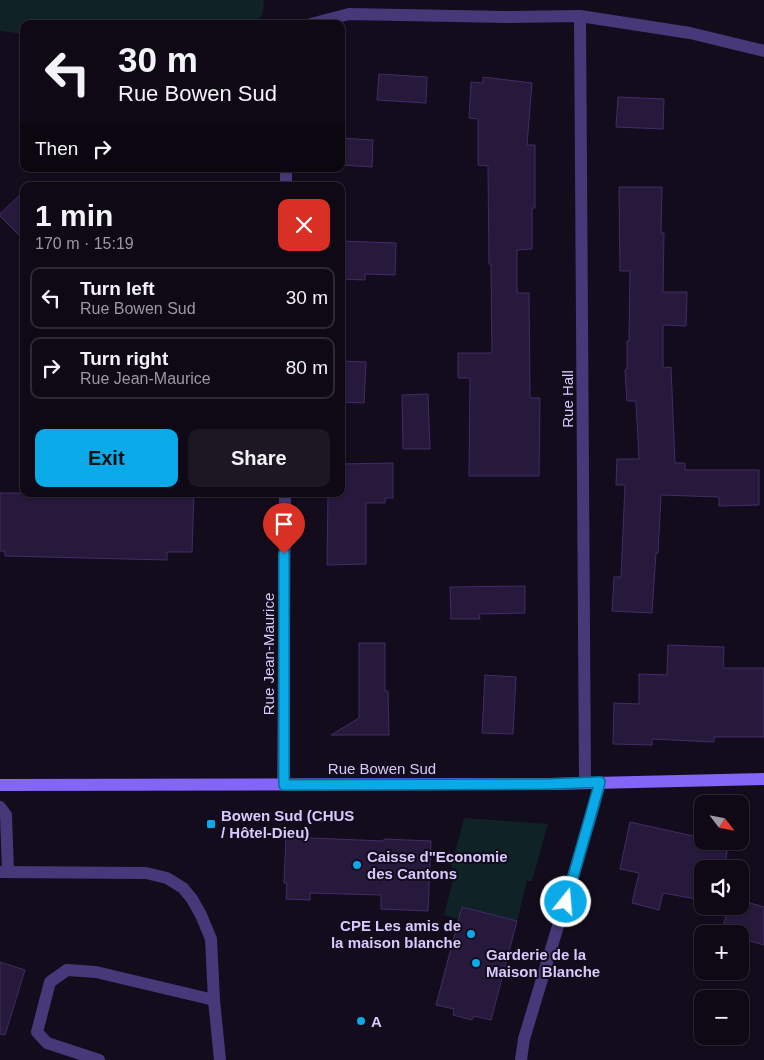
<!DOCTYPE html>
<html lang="en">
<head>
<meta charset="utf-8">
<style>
	:root { --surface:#0e0915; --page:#1c1722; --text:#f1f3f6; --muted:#9b9aa0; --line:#2e2a34; --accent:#0aaae8 }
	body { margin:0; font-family:Arial,sans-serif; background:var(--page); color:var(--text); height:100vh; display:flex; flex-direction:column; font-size:19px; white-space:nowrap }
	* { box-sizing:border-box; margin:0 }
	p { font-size:16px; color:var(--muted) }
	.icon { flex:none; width:28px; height:28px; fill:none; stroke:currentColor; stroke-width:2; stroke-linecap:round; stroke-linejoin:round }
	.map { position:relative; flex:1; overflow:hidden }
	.sheet { position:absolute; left:20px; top:182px; width:325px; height:315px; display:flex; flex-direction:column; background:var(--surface); border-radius:10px; box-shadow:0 1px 4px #0004,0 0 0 1px var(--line) }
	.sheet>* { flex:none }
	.banner { position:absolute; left:20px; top:20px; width:325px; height:152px; border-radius:10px; box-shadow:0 1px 4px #0004,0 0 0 1px var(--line); background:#0e0915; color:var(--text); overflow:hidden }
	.needle { width:32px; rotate:122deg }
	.controls { position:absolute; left:694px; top:795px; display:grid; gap:10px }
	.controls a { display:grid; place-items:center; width:55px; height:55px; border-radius:10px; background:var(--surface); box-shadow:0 1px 4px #0004,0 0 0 1px var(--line); font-size:25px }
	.pin { position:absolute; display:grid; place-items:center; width:42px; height:42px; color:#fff; margin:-51px -21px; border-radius:50% 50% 50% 0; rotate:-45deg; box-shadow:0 0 5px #0007 }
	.pin .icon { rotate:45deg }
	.me { position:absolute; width:55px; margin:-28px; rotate:17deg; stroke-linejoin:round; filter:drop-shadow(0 0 4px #0008) }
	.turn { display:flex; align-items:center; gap:18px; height:105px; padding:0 15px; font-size:22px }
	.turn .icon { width:65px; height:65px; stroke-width:2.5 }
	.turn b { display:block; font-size:35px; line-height:42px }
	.then { display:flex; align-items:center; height:48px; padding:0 15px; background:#0003; gap:10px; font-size:19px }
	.round { display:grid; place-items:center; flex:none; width:52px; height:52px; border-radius:10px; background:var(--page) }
	.headline { display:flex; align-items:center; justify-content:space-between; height:85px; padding:0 15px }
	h1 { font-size:30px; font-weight:800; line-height:38px }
	.action { display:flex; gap:10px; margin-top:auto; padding:10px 15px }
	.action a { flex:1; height:58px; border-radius:10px; background:var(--accent); color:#111; font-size:20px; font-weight:800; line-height:58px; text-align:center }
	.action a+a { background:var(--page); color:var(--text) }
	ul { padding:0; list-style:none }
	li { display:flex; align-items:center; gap:15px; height:62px; margin:0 10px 8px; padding:0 5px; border:2px solid var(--line); border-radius:10px }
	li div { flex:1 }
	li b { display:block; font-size:19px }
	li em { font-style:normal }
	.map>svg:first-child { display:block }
	.green { fill:#0f2225 }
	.building { fill:#26193c; stroke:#422c67 }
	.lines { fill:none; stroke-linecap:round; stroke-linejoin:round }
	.lane { stroke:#473979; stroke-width:12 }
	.street { stroke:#473979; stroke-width:12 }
	.secondary { stroke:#8365f8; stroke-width:12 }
	.route-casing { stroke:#066e97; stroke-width:12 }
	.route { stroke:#0aaae8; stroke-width:9 }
	.poi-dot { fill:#0aaae8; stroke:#120c1c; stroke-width:2 }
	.labels { text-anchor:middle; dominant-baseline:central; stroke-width:4; stroke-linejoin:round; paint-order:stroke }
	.street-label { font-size:15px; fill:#d8c9fd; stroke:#120c1c }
	.poi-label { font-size:15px; font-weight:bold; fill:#d8c9fd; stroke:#120c1c; text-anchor:start }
</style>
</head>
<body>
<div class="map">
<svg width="764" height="1060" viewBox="0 0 764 1060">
	<rect width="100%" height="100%" fill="#120c1c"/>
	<g class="green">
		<path d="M 0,0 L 264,0 L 263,13 L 256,24 L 24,24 L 24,34 L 0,31 Z"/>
		<path d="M 464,818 L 548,824 L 532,881 L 527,881 L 517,921 L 462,907 L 458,919 L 444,915 L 456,869 L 451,867 Z"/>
	</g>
	<g class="building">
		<path d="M 379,74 L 427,77 L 426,103 L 377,100 Z"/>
		<path d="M 483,77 L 532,83 L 527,145 L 535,145 L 535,208 L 532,208 L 532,249 L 517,250 L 517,293 L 529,293 L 530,398 L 540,398 L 539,476 L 469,476 L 470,378 L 458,378 L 458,353 L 492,353 L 491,264 L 489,264 L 488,166 L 478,165 L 478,119 L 469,118 L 471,82 L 483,83 Z"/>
		<path d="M 618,97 L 664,99 L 663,129 L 616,127 Z"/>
		<path d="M 341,138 L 373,140 L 372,167 L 341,165 Z"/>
		<path d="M 619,187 L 662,187 L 661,233 L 664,233 L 663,292 L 687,292 L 686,326 L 663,325 L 663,368 L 671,367 L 675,463 L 685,463 L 685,470 L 759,470 L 759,505 L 719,506 L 719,497 L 661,495 L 658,553 L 656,553 L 652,613 L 612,611 L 614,577 L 621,577 L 625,485 L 616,485 L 617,459 L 639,459 L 636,401 L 627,401 L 625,370 L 627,369 L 627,341 L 629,341 L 630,271 L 620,271 Z"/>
		<path d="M 24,191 L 24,240 L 0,216 L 0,214 Z"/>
		<path d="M 341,241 L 396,243 L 395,275 L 365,274 L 365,280 L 341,279 Z"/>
		<path d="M 341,361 L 366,362 L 364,403 L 341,402 Z"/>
		<path d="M 428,394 L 430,449 L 403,449 L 402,395 Z"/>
		<path d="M 393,463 L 393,498 L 385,498 L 385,503 L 366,503 L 366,564 L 327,565 L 328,494 L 341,494 L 341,464 Z"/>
		<path d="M 0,493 L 194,494 L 192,552 L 167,552 L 167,560 L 5,556 L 5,551 L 0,551 Z"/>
		<path d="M 525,586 L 525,613 L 479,614 L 480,619 L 451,619 L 450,587 Z"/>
		<path d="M 359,643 L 385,643 L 385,691 L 388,691 L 389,735 L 331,735 L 359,718 Z"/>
		<path d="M 668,645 L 724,647 L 723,668 L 764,668 L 764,737 L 714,737 L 714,742 L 652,739 L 652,745 L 613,744 L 614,703 L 639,704 L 639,674 L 667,675 Z"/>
		<path d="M 485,675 L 516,677 L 513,734 L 482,733 Z"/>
		<path d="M 630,822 L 702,838 L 702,841 L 729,841 L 724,869 L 702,869 L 702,900 L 663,893 L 659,910 L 632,903 L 639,873 L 620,869 Z"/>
		<path d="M 286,837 L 384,841 L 384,839 L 431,841 L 428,911 L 381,909 L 381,895 L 310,893 L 310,900 L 286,899 L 287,883 L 284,883 Z"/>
		<path d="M 740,900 L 764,907 L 764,945 L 740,938 L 740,934 L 721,933 L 729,906 L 740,906 Z"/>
		<path d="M 462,907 L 517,921 L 491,1020 L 474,1016 L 472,1020 L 453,1015 L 454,1009 L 436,1005 Z"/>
		<path d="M 0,962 L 25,970 L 5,1035 L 0,1034 Z"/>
	</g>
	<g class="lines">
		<g class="lane">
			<path d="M 0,807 L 6,815 L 8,872"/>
			<path d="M 0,872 L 146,873 L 167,878 L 183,888 L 192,899 L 201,915 L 211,939 L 214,1000 L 220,1060"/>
			<path d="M 99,1060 L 47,1043 L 37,1032 L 50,982 L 67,970 L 96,972 L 214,1000"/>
			<path d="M 521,1060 L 524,1039 L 592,813 L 600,782"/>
		</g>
		<g class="street">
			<path d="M 580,16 L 585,782"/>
			<path d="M 311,24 L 349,14 L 507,17 L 580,16 L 690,33 L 764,51"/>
			<path d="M 286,186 L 286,169"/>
			<path d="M 283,785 L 285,494"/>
		</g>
		<path class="secondary" d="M 0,785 L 551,784 L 764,779"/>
	</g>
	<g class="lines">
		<g class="route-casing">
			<path id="route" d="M 284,554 L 284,785 L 550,784 L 600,782 L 566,902"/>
		</g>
		<use href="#route" class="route"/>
	</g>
	<g class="poi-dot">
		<rect x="206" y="819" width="10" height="10" rx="2.5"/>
		<circle cx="357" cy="865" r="5"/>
		<circle cx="471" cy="934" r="5"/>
		<circle cx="476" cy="963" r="5"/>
		<circle cx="361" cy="1021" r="5"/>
	</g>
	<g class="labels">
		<g class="street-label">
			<text transform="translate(567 399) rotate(-90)">Rue Hall</text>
			<text transform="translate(268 654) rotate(-90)">Rue Jean-Maurice</text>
			<text x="382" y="768">Rue Bowen Sud</text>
		</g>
		<g class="poi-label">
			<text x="221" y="815">Bowen Sud (CHUS<tspan x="221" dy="17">/ Hôtel-Dieu)</tspan></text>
			<text x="367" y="856">Caisse d"Economie<tspan x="367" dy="17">des Cantons</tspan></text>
			<text x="461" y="925" text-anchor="end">CPE Les amis de<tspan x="461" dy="17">la maison blanche</tspan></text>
			<text x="486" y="954">Garderie de la<tspan x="486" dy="17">Maison Blanche</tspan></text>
			<text x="371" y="1021">A</text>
		</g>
	</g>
</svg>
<div class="controls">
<a><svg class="needle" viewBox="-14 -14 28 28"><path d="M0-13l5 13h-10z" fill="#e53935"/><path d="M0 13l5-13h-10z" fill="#9b9aa0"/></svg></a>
<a><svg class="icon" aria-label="sound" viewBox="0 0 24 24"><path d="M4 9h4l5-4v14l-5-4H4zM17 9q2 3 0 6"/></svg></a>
<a>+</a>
<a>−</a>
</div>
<div class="pin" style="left:284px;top:554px;background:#d93025"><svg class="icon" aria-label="arrive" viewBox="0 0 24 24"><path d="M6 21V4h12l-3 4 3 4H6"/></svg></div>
<svg class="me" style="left:566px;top:902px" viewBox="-20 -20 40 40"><circle r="17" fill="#0aaae8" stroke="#fff" stroke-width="3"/><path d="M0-11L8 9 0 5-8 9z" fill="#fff"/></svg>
<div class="banner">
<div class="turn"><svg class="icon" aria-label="left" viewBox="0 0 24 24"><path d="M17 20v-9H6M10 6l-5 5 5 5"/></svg><div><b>30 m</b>Rue Bowen Sud</div></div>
<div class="then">Then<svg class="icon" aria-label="right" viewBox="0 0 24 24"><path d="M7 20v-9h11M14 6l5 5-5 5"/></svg></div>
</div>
<section class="sheet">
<div class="headline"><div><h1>1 min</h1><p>170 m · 15:19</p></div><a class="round" style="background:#d93025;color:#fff"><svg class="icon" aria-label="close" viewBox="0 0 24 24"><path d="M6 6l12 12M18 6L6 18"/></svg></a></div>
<ul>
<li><svg class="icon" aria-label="left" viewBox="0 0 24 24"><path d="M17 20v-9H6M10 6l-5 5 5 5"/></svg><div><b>Turn left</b><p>Rue Bowen Sud</p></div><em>30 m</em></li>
<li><svg class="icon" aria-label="right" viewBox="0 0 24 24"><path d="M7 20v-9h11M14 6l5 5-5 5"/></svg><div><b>Turn right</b><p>Rue Jean-Maurice</p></div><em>80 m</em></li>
</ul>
<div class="action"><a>Exit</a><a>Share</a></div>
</section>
</div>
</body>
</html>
